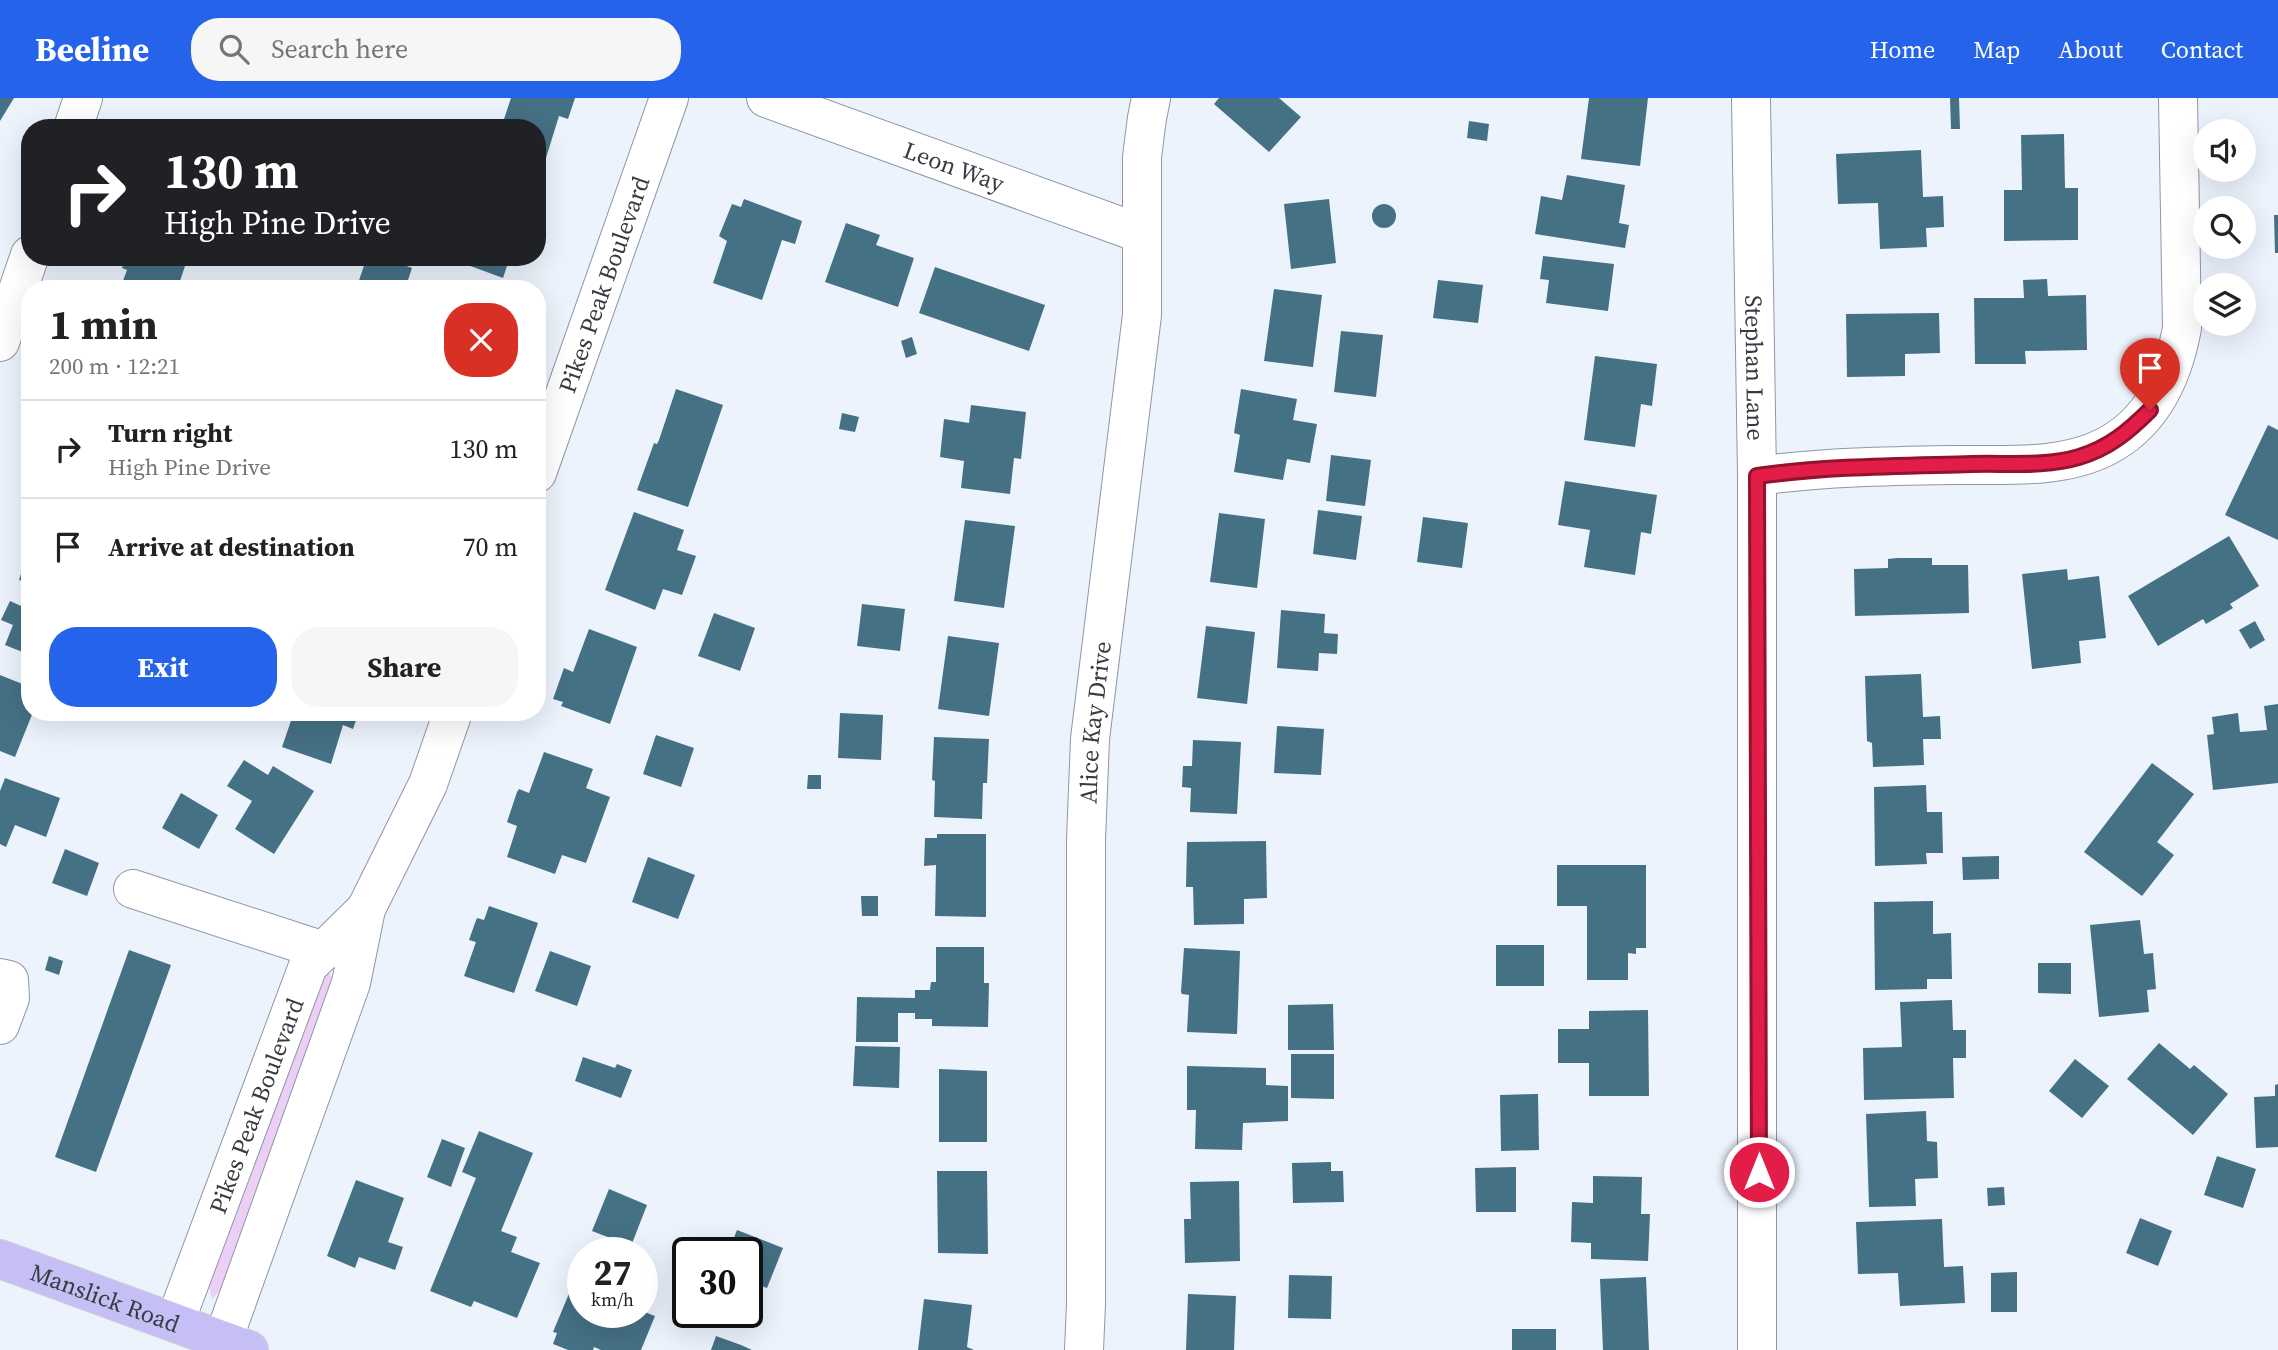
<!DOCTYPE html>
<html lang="en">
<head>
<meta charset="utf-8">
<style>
	:root { --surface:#fff; --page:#f6f6f6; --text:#222; --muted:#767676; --line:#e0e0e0; --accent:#2563eb }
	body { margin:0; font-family:"Source Serif 4",serif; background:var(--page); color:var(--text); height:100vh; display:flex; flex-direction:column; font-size:26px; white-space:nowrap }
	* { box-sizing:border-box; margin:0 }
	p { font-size:23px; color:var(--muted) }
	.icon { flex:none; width:38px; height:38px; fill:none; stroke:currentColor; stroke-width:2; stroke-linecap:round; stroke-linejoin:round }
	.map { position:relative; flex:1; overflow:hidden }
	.details { position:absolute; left:21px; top:182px; width:525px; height:441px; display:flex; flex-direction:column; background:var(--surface); border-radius:28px; box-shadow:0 7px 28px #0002 }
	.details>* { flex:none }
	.guide { position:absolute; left:21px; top:21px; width:525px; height:147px; border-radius:28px; box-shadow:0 7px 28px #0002; background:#202124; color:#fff; overflow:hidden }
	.fabs { position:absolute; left:2193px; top:21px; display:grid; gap:14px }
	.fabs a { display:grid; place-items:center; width:63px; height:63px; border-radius:50%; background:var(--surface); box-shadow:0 7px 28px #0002; font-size:35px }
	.speed { position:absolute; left:567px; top:1139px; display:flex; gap:14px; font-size:35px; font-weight:700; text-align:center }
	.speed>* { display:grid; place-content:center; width:91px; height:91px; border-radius:50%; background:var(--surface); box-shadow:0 7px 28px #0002; line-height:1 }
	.speed small { font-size:18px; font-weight:400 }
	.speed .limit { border:4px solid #111; border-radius:10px; background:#fff; color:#111 }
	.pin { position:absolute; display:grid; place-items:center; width:60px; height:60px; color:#fff; margin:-72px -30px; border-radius:50% 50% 50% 0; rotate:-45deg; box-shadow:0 0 7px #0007 }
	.pin .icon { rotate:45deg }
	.me { position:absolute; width:77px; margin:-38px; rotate:0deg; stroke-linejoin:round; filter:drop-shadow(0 0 5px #0008) }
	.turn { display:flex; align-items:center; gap:24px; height:147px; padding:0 28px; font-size:32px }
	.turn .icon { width:91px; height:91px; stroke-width:2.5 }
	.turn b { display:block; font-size:49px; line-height:60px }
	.round { display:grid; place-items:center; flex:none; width:74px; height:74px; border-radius:28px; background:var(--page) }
	.headline { display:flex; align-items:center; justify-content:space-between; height:119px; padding:0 28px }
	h1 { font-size:42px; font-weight:700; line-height:52px }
	.action { display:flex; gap:14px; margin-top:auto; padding:14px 28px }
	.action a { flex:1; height:80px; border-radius:28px; background:var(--accent); color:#fff; font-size:28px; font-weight:700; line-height:80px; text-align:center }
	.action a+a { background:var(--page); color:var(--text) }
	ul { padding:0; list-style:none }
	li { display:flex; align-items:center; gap:21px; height:98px; padding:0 28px; border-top:2px solid var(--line) }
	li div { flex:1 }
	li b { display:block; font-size:26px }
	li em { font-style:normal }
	header { display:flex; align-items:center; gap:42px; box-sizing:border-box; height:98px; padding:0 35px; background:var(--accent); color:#fff }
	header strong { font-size:33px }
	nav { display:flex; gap:38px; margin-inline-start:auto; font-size:24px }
	.search { width:490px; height:63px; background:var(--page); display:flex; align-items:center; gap:18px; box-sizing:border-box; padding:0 24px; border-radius:28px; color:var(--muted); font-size:26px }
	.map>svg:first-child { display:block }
	.green { fill:#ebcff4 }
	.building { fill:#457184 }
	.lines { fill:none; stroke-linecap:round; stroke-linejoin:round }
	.minor-casing { stroke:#8c97a6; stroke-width:40 }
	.major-casing { stroke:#cfd0d2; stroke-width:40 }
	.minor { stroke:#fff; stroke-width:38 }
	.major { stroke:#c5bff6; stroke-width:38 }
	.route-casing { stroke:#92132f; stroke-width:18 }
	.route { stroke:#e11d48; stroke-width:12 }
	.labels { text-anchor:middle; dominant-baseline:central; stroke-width:7; stroke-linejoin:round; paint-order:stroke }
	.street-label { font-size:24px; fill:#383c42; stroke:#fff }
</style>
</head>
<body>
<header>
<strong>Beeline</strong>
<div class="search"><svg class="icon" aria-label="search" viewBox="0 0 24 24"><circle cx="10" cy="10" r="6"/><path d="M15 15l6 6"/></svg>Search here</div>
<nav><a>Home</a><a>Map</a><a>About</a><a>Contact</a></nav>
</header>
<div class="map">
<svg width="2278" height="1252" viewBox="0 0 2278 1252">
	<rect width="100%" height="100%" fill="#ecf3fd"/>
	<path class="green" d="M 328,874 L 331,878 L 332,884 L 220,1193 L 212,1201 L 209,1189 L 212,1179 L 319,879 Z"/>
	<g class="building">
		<path d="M 0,0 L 14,0 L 0,23 Z"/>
		<path d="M 511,0 L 575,0 L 568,21 L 559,18 L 546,60 L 537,57 L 537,30 L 501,30 Z"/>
		<path d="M 1219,0 L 1279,0 L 1301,19 L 1269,54 L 1214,6 Z"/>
		<path d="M 1589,0 L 1648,0 L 1640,68 L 1581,61 Z"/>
		<path d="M 1950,0 L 1959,0 L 1960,31 L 1951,31 Z"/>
		<path d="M 1469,23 L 1489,26 L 1487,43 L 1467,40 Z"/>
		<path d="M 2064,36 L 2065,90 L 2078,90 L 2078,142 L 2004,143 L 2004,92 L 2022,92 L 2021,37 Z"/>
		<path d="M 1921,52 L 1923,99 L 1943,98 L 1944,129 L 1926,130 L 1927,149 L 1880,151 L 1878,105 L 1838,106 L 1836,56 Z"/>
		<path d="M 1567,77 L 1625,87 L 1619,125 L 1629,127 L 1625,150 L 1535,136 L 1541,98 L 1562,102 Z"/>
		<path d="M 744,101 L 802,123 L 795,146 L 782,142 L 762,202 L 713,185 L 727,143 L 719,138 L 732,106 L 741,109 Z"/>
		<path d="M 1329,101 L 1336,165 L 1291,171 L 1284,106 Z"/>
		<circle cx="1384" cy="118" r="12"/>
		<path d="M 2274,117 L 2278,117 L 2278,155 L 2275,155 Z"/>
		<path d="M 846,125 L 880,137 L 876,147 L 914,160 L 898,209 L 825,184 Z"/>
		<path d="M 1543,158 L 1614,166 L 1608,213 L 1546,205 L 1549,182 L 1540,181 Z"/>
		<path d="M 126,159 L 188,159 L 178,189 L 167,186 L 165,191 L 120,191 L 127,172 L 122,170 Z"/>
		<path d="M 367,159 L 382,159 L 412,170 L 405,191 L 356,191 Z"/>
		<path d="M 455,159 L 510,159 L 503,180 L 454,162 Z"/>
		<path d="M 935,169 L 1045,207 L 1029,253 L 919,215 Z"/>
		<path d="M 2047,181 L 2048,198 L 2086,197 L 2087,252 L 2025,253 L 2026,266 L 1975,266 L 1974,200 L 2024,200 L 2023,182 Z"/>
		<path d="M 1438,182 L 1483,187 L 1478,225 L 1433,220 Z"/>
		<path d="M 1274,191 L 1322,197 L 1313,269 L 1264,263 Z"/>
		<path d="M 1939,215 L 1940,255 L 1905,256 L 1905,278 L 1847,279 L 1846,216 Z"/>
		<path d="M 1341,233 L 1383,237 L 1376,299 L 1334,294 Z"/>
		<path d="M 912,239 L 917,256 L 906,260 L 901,243 Z"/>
		<path d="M 1595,258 L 1657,266 L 1652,308 L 1641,306 L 1635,349 L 1584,342 Z"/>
		<path d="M 676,291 L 723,307 L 688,409 L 637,392 L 654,345 L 657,346 L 659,342 Z"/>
		<path d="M 1241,291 L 1297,301 L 1293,322 L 1317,326 L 1310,365 L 1287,361 L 1283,382 L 1234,374 L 1240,337 L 1234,335 Z"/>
		<path d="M 971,307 L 1026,314 L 1021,361 L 1014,360 L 1010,396 L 961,390 L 964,363 L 940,359 L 944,321 L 969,325 Z"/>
		<path d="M 842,315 L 859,319 L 855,334 L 839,331 Z"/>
		<path d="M 2268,327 L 2278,332 L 2278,442 L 2225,417 Z"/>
		<path d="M 1331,357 L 1371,362 L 1365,408 L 1326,403 Z"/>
		<path d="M 1565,383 L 1657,397 L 1651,436 L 1641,434 L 1635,477 L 1584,469 L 1590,432 L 1558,427 Z"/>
		<path d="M 1318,412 L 1362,418 L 1356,462 L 1313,456 Z"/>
		<path d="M 634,414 L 684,432 L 677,452 L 696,458 L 682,497 L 663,491 L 655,512 L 605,492 Z"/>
		<path d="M 1219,415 L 1265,421 L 1257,490 L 1210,484 Z"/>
		<path d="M 1423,419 L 1468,425 L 1462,470 L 1417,464 Z"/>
		<path d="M 965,422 L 1015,428 L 1004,510 L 954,503 Z"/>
		<path d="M 29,431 L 30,431 L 30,485 L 19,482 L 29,451 L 23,449 Z"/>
		<path d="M 2229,438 L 2259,488 L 2230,506 L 2233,510 L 2206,526 L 2203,521 L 2158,548 L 2128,498 Z"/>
		<path d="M 1897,460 L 1932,460 L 1932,467 L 1968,467 L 1969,515 L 1855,518 L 1854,471 L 1888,470 L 1888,461 Z"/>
		<path d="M 2067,471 L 2068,482 L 2099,478 L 2106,540 L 2079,543 L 2081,565 L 2032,571 L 2022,476 Z"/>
		<path d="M 10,503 L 30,512 L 30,557 L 5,547 L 13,527 L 1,522 Z"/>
		<path d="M 862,506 L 905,511 L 900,553 L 857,548 Z"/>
		<path d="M 1281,512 L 1325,516 L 1324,535 L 1338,536 L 1337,556 L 1319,555 L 1318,573 L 1277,570 Z"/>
		<path d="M 714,515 L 755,530 L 740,573 L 698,558 Z"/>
		<path d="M 2255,523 L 2265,542 L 2250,551 L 2239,532 Z"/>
		<path d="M 1206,528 L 1255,534 L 1247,606 L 1197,600 Z"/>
		<path d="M 589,531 L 637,549 L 610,626 L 561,608 L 563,604 L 553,601 L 564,570 L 573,574 Z"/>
		<path d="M 948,538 L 999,545 L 989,618 L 938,611 Z"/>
		<path d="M 1921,576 L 1923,619 L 1940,618 L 1941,641 L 1923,641 L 1924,667 L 1873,669 L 1872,645 L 1867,643 L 1865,578 Z"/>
		<path d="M 0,577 L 30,589 L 30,614 L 33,614 L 15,659 L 0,653 Z"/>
		<path d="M 2278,606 L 2278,685 L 2213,692 L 2207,637 L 2214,636 L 2212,619 L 2238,615 L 2240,634 L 2267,632 L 2264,608 Z"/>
		<path d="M 294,614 L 359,614 L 353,631 L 343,627 L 331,666 L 282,649 Z"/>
		<path d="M 840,615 L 883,617 L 881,662 L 838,660 Z"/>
		<path d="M 1277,628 L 1324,631 L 1321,677 L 1274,675 Z"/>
		<path d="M 656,637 L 694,650 L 681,689 L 643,676 Z"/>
		<path d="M 934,639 L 989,641 L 987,685 L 983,685 L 982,721 L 934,719 L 935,683 L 932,682 Z"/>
		<path d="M 1193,642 L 1241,644 L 1237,716 L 1190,714 L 1191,690 L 1182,689 L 1183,668 L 1192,668 Z"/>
		<path d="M 544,654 L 593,671 L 586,690 L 610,699 L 586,765 L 562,757 L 555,776 L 507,759 L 517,728 L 507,724 L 517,694 L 519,691 L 529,695 Z"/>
		<path d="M 244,662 L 268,677 L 273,668 L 314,693 L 274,756 L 235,731 L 252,703 L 227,688 Z"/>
		<path d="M 2152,665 L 2194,696 L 2157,744 L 2174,757 L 2142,798 L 2084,754 Z"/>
		<path d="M 808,677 L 821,677 L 821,691 L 807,691 Z"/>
		<path d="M 5,680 L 60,700 L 46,739 L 15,727 L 6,749 L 0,746 L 0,693 Z"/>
		<path d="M 1926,687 L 1927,714 L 1942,714 L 1943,755 L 1926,755 L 1927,766 L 1875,768 L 1874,689 Z"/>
		<path d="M 181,695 L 218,717 L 199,751 L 162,730 Z"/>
		<path d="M 937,736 L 986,736 L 986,819 L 935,818 L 936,767 L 924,768 L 925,740 L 937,740 Z"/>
		<path d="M 1266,743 L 1267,800 L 1244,801 L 1244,826 L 1194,827 L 1193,789 L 1186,789 L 1187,744 Z"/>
		<path d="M 65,751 L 99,765 L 87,798 L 52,785 Z"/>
		<path d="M 1999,758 L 1999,781 L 1963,782 L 1962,759 Z"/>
		<path d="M 648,759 L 695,777 L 678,821 L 632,804 Z"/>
		<path d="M 1557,767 L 1646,767 L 1646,850 L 1636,850 L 1636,856 L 1628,855 L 1628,882 L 1587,882 L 1587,808 L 1557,808 Z"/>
		<path d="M 861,798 L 878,798 L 878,818 L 862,818 Z"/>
		<path d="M 1933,803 L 1933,836 L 1951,835 L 1952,881 L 1927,881 L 1927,891 L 1875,892 L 1874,804 Z"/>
		<path d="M 489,808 L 538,825 L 514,895 L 464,878 L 476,844 L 469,842 L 475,825 L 477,820 L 484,822 Z"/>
		<path d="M 2140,822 L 2144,856 L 2153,855 L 2156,891 L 2147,892 L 2149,914 L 2099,919 L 2090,827 Z"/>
		<rect x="1496" y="847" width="48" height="41"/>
		<path d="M 936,849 L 984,849 L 984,885 L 989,885 L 988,929 L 932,928 L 932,921 L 915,921 L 915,915 L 898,915 L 898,944 L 856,944 L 857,899 L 915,900 L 915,892 L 930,892 L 931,884 L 936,884 Z"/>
		<path d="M 1184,850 L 1240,853 L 1237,936 L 1187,934 L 1189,897 L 1182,896 L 1181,894 Z"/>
		<path d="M 129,852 L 171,867 L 96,1074 L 55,1059 Z"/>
		<path d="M 550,853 L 591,868 L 577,908 L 535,893 Z"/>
		<path d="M 49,858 L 63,863 L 59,877 L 45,872 Z"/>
		<path d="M 2038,865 L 2071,865 L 2071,896 L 2038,895 Z"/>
		<path d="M 1952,902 L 1953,932 L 1966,932 L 1966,960 L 1953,960 L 1954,1000 L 1864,1002 L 1863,950 L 1902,949 L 1900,904 Z"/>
		<path d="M 1333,906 L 1334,952 L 1288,952 L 1288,907 Z"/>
		<path d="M 1648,912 L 1649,998 L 1589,998 L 1589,965 L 1558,965 L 1558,931 L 1589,931 L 1589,913 Z"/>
		<path d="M 2159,945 L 2190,971 L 2194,967 L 2228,996 L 2193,1037 L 2127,981 Z"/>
		<path d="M 855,948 L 900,949 L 899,990 L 853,988 Z"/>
		<path d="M 1291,956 L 1334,956 L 1334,1001 L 1291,1000 Z"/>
		<path d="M 583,959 L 615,970 L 617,966 L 632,972 L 621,1000 L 575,983 Z"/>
		<path d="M 2075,961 L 2109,988 L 2082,1020 L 2049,993 Z"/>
		<path d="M 1187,968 L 1266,970 L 1266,987 L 1288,988 L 1288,1023 L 1243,1025 L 1242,1052 L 1195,1051 L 1196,1012 L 1187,1012 Z"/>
		<path d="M 939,971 L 987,973 L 987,1044 L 939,1044 Z"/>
		<path d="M 2278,986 L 2278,1049 L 2256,1050 L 2254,999 L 2275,998 L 2275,987 Z"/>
		<path d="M 1538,996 L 1539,1052 L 1501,1053 L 1500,997 Z"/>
		<path d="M 1926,1013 L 1927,1043 L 1937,1044 L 1938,1080 L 1915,1081 L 1916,1108 L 1869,1109 L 1866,1016 Z"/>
		<path d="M 479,1033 L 533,1055 L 501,1133 L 517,1139 L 511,1154 L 540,1165 L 517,1220 L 474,1203 L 471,1209 L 430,1193 L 476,1080 L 462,1074 Z"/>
		<path d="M 442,1041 L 465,1050 L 451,1089 L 427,1079 Z"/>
		<path d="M 2217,1058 L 2256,1071 L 2243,1110 L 2204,1097 Z"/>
		<path d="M 1331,1064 L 1331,1073 L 1343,1073 L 1344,1104 L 1293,1105 L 1292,1065 Z"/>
		<path d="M 1516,1069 L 1516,1114 L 1476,1114 L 1475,1070 Z"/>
		<path d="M 937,1073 L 987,1073 L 988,1156 L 938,1155 Z"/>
		<path d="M 1593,1078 L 1642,1079 L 1641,1116 L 1650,1116 L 1648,1163 L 1591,1161 L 1591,1145 L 1571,1144 L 1572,1104 L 1593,1105 Z"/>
		<path d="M 356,1082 L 404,1100 L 388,1144 L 403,1149 L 395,1172 L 359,1159 L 355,1170 L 327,1158 Z"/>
		<path d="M 1239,1083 L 1240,1163 L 1185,1165 L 1184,1121 L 1191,1121 L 1190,1084 Z"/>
		<path d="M 2004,1089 L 2005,1107 L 1988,1108 L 1987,1090 Z"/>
		<path d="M 609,1091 L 647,1107 L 631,1148 L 592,1133 Z"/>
		<path d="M 2140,1120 L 2172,1133 L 2158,1168 L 2126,1155 Z"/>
		<path d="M 1942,1121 L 1944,1169 L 1963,1168 L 1965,1205 L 1900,1208 L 1898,1175 L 1858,1176 L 1856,1124 Z"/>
		<path d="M 737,1132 L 783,1150 L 767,1190 L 747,1183 L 747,1155 L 728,1155 Z"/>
		<path d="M 583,1162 L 583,1214 L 642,1213 L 655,1218 L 641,1252 L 601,1252 L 594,1249 L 593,1252 L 568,1252 L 553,1246 L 557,1235 L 553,1234 Z"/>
		<path d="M 2017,1174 L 2017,1214 L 1991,1214 L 1991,1175 Z"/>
		<path d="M 1289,1177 L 1332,1178 L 1331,1221 L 1288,1220 Z"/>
		<path d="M 1646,1179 L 1649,1252 L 1603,1252 L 1600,1181 Z"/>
		<path d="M 1188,1196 L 1236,1198 L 1234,1252 L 1186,1252 Z"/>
		<path d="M 924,1201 L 972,1207 L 967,1249 L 974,1252 L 918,1252 Z"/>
		<rect x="1512" y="1231" width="44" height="21"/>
		<path d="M 716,1238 L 741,1247 L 752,1252 L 711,1252 Z"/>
	</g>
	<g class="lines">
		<g class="minor-casing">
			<g id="minor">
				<path id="s1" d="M 766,0 L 1142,136"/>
				<path id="s2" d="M 1751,0 L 1757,378 L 1757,1252"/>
				<path d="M 73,30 L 83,0"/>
				<path d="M 0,244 L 30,157"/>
				<path id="s3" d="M 537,375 L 669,0"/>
				<path d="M 1757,378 C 1823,369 1887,368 1953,367 C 2002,366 2060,372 2105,349 C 2152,325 2173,279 2182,230 L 2178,0"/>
				<path d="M 133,791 L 324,853"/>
				<path d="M 0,880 L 9,882 L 10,900 L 0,927"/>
				<path id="s4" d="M 175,1224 L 308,868 L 366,811"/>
				<path d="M 223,1242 L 351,885 L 366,811 L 428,686 L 453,614"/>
				<path id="s5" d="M 1084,1252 L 1086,1206 L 1086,742 L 1090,641 L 1142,217 L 1142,59 L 1147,20 L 1151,0"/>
			</g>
		</g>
		<g class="major-casing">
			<g id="major">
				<path id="s6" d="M 0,1161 L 249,1252"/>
			</g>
		</g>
		<use href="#minor" class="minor"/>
		<use href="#major" class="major"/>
	</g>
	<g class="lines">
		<g class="route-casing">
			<path id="route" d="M 1759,1074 L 1757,378 C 1829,368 1900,368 1972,366 C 2007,365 2046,369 2079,359 C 2109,350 2129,333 2150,312"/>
		</g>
		<use href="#route" class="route"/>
	</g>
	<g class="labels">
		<g class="street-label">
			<text stroke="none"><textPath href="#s1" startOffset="200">Leon Way</textPath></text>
			<text stroke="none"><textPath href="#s3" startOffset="200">Pikes Peak Boulevard</textPath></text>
			<text stroke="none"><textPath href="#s2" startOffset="270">Stephan Lane</textPath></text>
			<text stroke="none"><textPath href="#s5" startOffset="628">Alice Kay Drive</textPath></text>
			<text stroke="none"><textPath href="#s4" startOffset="231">Pikes Peak Boulevard</textPath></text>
			<text stroke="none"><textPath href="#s6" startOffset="112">Manslick Road</textPath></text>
		</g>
	</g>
</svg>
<div class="fabs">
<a><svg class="icon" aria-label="sound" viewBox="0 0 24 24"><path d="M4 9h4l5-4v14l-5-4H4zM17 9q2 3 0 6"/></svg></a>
<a><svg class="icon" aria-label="search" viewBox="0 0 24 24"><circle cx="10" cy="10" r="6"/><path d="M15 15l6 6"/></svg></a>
<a><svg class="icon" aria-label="layers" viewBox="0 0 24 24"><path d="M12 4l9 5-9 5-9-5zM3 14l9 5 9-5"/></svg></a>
</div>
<div class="speed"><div>27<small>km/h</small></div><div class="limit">30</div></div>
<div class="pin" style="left:2150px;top:312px;background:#d93025"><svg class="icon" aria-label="arrive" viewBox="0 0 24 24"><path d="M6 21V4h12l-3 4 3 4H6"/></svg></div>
<svg class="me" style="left:1759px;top:1074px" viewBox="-20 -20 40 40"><circle r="17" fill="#e11d48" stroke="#fff" stroke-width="3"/><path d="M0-11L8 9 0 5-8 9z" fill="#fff"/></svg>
<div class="guide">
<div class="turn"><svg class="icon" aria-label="right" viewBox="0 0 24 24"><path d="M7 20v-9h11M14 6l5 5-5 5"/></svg><div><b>130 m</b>High Pine Drive</div></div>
</div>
<section class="details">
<div class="headline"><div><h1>1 min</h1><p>200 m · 12:21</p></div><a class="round" style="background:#d93025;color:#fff"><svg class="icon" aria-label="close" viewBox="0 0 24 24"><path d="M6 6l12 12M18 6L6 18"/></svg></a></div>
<ul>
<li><svg class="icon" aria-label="right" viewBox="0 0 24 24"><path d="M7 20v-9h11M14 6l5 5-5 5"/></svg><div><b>Turn right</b><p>High Pine Drive</p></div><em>130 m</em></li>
<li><svg class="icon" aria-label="arrive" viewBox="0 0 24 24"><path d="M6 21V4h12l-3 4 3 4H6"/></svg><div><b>Arrive at destination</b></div><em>70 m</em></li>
</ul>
<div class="action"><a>Exit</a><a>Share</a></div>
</section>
</div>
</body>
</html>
